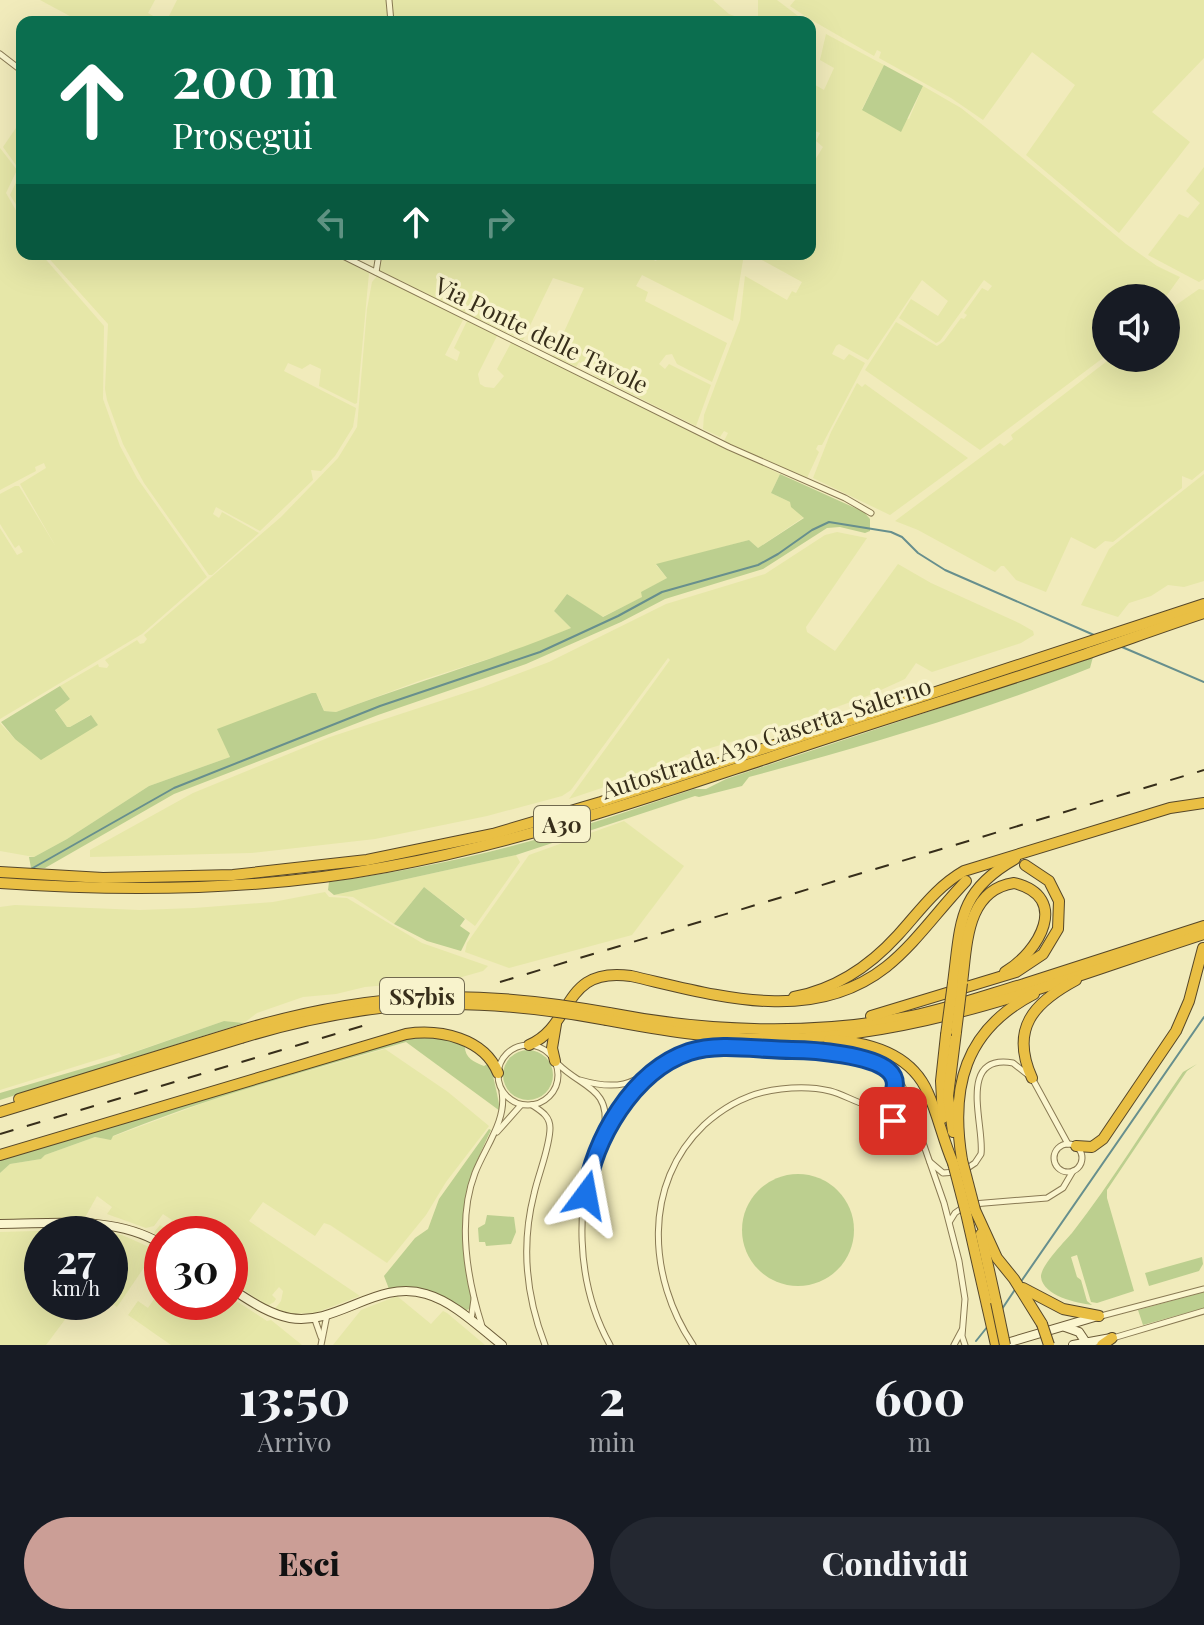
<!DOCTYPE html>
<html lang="it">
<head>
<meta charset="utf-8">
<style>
	:root { --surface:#171b24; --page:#242831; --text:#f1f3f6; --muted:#9ea1a6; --accent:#cb9e96 }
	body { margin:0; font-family:"Playfair Display",serif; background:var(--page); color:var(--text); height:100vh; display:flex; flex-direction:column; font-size:30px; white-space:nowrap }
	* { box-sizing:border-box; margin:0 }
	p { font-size:26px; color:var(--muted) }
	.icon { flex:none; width:44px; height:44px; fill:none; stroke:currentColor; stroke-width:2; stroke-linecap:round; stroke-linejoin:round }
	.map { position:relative; height:1345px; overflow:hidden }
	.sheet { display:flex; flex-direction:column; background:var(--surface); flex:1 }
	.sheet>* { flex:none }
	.guide { position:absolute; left:16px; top:16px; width:800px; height:244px; border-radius:16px; box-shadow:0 8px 32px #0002; background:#0b6e4f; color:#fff; overflow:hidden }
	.buttons { position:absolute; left:1092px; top:284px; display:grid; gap:16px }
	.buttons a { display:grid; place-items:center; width:88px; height:88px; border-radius:50%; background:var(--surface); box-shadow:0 8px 32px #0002; font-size:40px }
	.speed { position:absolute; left:24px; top:1216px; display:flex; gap:16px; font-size:40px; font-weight:700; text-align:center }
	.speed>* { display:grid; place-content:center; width:104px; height:104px; border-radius:50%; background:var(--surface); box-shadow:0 8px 32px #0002; line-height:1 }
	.speed small { font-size:20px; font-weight:400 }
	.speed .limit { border:12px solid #d22; background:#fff; color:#111 }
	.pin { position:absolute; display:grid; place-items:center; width:68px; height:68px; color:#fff; margin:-34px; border-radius:16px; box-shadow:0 4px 12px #0006 }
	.me { position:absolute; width:88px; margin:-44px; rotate:13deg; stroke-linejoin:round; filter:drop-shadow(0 0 6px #0008) }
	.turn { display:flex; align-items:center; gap:28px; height:168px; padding:0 24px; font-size:36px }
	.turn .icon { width:104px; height:104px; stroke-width:2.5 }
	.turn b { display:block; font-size:56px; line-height:68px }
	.lanes { display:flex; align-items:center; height:76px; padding:0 24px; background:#0003; justify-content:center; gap:40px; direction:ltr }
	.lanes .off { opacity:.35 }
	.eta { display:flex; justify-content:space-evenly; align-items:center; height:136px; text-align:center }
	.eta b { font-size:48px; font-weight:800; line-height:56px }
	.cta { display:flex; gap:16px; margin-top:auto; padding:16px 24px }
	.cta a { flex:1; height:92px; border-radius:48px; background:var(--accent); color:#111; font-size:32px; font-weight:800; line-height:92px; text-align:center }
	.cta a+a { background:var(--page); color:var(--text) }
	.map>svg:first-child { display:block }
	.farmland { fill:#e6e7a8 }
	.green { fill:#bccf8f }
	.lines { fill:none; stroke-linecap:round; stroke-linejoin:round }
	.stream { stroke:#678f8d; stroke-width:2 }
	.street-casing { stroke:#897a54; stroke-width:7 }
	.secondary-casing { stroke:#6b5b38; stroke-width:10 }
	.highway-casing { stroke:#564729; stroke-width:12 }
	.street { stroke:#fbf6cf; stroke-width:5 }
	.secondary { stroke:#fbf6cf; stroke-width:8 }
	.highway { stroke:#e9bf44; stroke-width:10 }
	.rail { stroke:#372e1a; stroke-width:2; stroke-dasharray:14 14; stroke-linecap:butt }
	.highway-bridge-casing { stroke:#564729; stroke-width:12; stroke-linecap:butt }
	.highway-bridge { stroke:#e9bf44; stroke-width:10 }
	.route-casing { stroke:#114b97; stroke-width:20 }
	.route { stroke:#1a73e8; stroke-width:14 }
	.labels { text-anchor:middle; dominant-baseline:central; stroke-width:7; stroke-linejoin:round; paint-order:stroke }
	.shield { fill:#f8f3cc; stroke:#71694f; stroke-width:2 }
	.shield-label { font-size:22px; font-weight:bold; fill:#372e1a }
	.street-label { font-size:24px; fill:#372e1a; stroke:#f8f3cc }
</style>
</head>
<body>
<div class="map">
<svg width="1204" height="1345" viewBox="0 0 1204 1345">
	<rect width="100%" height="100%" fill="#f1ebbb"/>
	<g class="farmland">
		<path d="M 40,0 L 155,0 L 148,13 L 162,21 L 81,22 Z"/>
		<path d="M 177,0 L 386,0 L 388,22 L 166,22 Z"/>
		<path d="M 390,0 L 713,0 L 729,14 L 750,22 L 392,22 Z"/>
		<path d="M 758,0 L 777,0 L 806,22 L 758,20 Z"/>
		<path d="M 795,0 L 1204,0 L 1204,58 L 1152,112 L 1190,142 L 1119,233 L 1026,155 L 1075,85 L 1032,52 L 983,120 L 951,98 L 879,58 L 881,52 L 877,50 L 874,56 L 808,18 L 790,6 Z"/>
		<path d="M 826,34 L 884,65 L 862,109 L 909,119 L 923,86 L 961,108 L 989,130 L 1126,244 L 1157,266 L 1180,277 L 1165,298 L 1106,298 L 1106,353 L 1103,358 L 980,450 L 865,370 L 896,322 L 937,346 L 944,341 L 961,318 L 964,319 L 967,315 L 964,313 L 982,288 L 988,291 L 992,286 L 984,280 L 940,341 L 936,343 L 899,318 L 911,299 L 938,316 L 948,301 L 922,280 L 868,360 L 839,344 L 836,346 L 832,354 L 844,360 L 849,354 L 865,363 L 822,445 L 818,445 L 816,449 L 819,452 L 807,478 L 734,447 L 724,441 L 728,433 L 724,431 L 720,437 L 703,429 L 704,415 L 740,320 L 745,276 L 787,300 L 792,291 L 796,293 L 802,282 L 751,254 L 810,254 L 810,157 L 815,160 L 823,147 L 816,141 L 820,133 L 810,129 L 810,82 L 824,90 L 834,68 L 820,60 Z"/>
		<path d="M 22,119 L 22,214 L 10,195 L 21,172 L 3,147 Z"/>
		<path d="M 0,148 L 17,170 L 6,193 L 22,221 L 22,254 L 41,254 L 104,326 L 103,399 L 120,446 L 137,478 L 207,577 L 142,634 L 0,719 L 0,528 L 17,555 L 23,552 L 19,545 L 15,548 L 0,524 L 0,494 L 15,486 L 19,486 L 56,547 L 20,484 L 46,468 L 44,463 L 35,467 L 36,471 L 0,490 Z"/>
		<path d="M 1204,167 L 1204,279 L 1199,282 L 1148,255 L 1179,214 L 1188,218 L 1200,203 L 1186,191 Z"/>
		<path d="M 45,254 L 332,254 L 369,273 L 357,403 L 355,404 L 319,386 L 321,369 L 310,364 L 302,369 L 288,363 L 284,371 L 356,408 L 353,427 L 335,456 L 321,471 L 311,470 L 313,480 L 260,531 L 216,507 L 213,514 L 219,518 L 222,512 L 259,533 L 212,575 L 209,575 L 144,483 L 123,444 L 107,400 L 105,389 L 108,324 Z"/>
		<path d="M 380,254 L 650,254 L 649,258 L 656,261 L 659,256 L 656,254 L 744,254 L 733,321 L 642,275 L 636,286 L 648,292 L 645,301 L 727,343 L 712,382 L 677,364 L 672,354 L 666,355 L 659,364 L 665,369 L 669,364 L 711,385 L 696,426 L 593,375 L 595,370 L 579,362 L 576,367 L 553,356 L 584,288 L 553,278 L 523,340 L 378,272 Z"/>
		<path d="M 377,276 L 464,318 L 445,355 L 457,361 L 460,352 L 454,348 L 468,319 L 498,334 L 478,374 L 480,384 L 485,387 L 494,388 L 504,376 L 497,369 L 512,341 L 780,474 L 771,493 L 790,502 L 804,517 L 758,548 L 749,540 L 656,565 L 667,578 L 642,592 L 643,597 L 602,617 L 567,594 L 554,611 L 571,628 L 526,647 L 419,681 L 336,712 L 324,711 L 319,698 L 218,729 L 230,757 L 149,786 L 67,839 L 34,857 L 0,851 L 0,723 L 15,739 L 98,725 L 90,715 L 70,727 L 67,727 L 55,709 L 70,699 L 60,686 L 98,664 L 99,667 L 107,668 L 109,665 L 105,660 L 137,640 L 140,644 L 144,643 L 147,639 L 144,635 L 281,517 L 338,458 L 357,427 L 367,309 L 372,282 Z"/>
		<path d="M 1199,289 L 1204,290 L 1204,470 L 1192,480 L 1182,476 L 1182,488 L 1113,542 L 1105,541 L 1095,549 L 1071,537 L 1046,592 L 1016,580 L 1004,566 L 1001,566 L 995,572 L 918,530 L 895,521 L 1000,443 L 1004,446 L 1013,439 L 1011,435 L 1111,358 L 1166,358 L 1166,312 Z"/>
		<path d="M 857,383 L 862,387 L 865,384 L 968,458 L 890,515 L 813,478 L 831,432 Z"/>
		<path d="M 1204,474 L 1204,581 L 1184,587 L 1168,585 L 1151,596 L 1129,603 L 1118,617 L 1081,605 L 1109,549 Z"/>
		<path d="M 837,532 L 867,538 L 806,627 L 807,632 L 835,651 L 898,564 L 931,583 L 1019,623 L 1033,631 L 1034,635 L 1021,643 L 932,672 L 916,663 L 905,679 L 870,695 L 773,730 L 686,755 L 670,765 L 569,799 L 670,660 L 668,658 L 571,790 L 562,796 L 487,816 L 375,839 L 251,853 L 90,857 L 90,850 L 193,793 L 330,737 L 483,687 L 549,662 L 666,604 L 765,574 L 825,535 Z"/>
		<path d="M 624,821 L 684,866 L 632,935 L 509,968 L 465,952 L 467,943 L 529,855 Z"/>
		<path d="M 516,855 L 520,862 L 475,926 L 424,887 L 394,924 L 353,897 L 334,895 Z"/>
		<path d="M 325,892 L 329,897 L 347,898 L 422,943 L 488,966 L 483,971 L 455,979 L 365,987 L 336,994 L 303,997 L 257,1013 L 244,1023 L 224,1021 L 122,1056 L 119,1053 L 0,1090 L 0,907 L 15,905 L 140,910 L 194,908 L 273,902 Z"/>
		<path d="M 385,1049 L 448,1092 L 489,1126 L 446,1182 L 426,1215 L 387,1263 L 330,1225 L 324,1223 L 315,1236 L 263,1202 L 249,1221 L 360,1296 L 315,1313 L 289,1314 L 274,1310 L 281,1301 L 283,1291 L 279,1287 L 272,1295 L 276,1299 L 274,1302 L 267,1306 L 230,1280 L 230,1234 L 162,1234 L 162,1239 L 154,1235 L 155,1231 L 160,1225 L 166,1229 L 172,1220 L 163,1214 L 154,1226 L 146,1228 L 107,1214 L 112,1207 L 97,1196 L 83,1221 L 0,1222 L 0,1173 L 10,1164 L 41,1159 L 45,1155 L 95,1137 L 106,1139 L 228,1094 Z"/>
		<path d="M 72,1230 L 100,1232 L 122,1235 L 156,1250 L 117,1307 L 110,1302 L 110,1234 L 42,1234 L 42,1302 L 78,1302 L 46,1345 L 0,1345 L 0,1232 Z"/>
		<path d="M 162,1287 L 162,1302 L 230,1302 L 230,1297 L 267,1321 L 271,1320 L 302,1345 L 171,1345 L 128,1315 L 138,1301 L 148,1308 Z"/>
		<path d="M 397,1296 L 431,1324 L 443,1311 L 447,1313 L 485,1345 L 333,1345 L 361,1310 Z"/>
	</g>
	<g class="green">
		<path d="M 884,65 L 923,86 L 901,132 L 862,110 Z"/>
		<path d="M 780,474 L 864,512 L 870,519 L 870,531 L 865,533 L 840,527 L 827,528 L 763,569 L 665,599 L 621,622 L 526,664 L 378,715 L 174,794 L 45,868 L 31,868 L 29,857 L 34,857 L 67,839 L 149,786 L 230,757 L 217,729 L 312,693 L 316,693 L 324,711 L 336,712 C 414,682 494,660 571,628 L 554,611 L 567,594 L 603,617 L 642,597 L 641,592 L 667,578 L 656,564 L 749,540 L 758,548 L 804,518 L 791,507 L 790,502 L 771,493 Z"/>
		<path d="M 1093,657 L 1090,668 C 980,712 864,746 749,777 L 742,786 L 699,797 L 695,796 L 516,855 L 334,895 L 328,890 L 329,882 C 394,873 459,861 523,843 C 581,828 637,808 694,789 L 706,789 L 726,779 Z"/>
		<path d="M 60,686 L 70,699 L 55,710 L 67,727 L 70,727 L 91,715 L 98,725 L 41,760 L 15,739 L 1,722 Z"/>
		<path d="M 424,887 L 465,919 L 460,926 L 470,933 L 461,951 L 427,941 L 394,924 Z"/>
		<path d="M 224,1021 L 244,1023 L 0,1100 L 0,1093 L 112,1060 Z"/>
		<path d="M 431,1036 L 465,1045 C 464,1057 473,1062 484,1066 L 489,1063 C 492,1069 500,1105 500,1111 L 406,1042 C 308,1071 208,1097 113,1136 L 111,1140 L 95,1137 L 45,1155 L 41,1159 L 10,1164 L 0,1173 L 0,1159 L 411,1037 Z"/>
		<circle cx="528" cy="1075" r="25"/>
		<path d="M 1197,1064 L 1187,1071 L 1107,1190 L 1107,1198 L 1134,1291 L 1097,1303 L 1091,1302 L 1077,1255 L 1071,1257 L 1077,1277 L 1081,1280 L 1087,1301 L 1092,1305 C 1077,1303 1043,1296 1041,1277 C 1040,1267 1064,1242 1072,1233 C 1112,1182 1146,1125 1183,1072 Z"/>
		<path d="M 489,1129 L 491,1130 C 456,1203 459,1226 473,1304 L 470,1309 L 463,1311 C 438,1295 419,1285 389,1289 L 384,1276 L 415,1238 L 428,1229 L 439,1199 Z"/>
		<circle cx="798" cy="1230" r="56"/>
		<path d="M 487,1215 L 514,1217 L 516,1232 L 511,1244 L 486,1246 L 485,1242 L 479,1242 L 478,1228 L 485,1224 Z"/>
		<path d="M 1202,1257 L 1203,1264 L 1199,1271 L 1149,1286 L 1145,1273 Z"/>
		<path d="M 1204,1292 L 1204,1308 L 1143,1325 L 1138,1310 Z"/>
	</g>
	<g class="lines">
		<g class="stream">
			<path d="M 1122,647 L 1204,682"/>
			<path d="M 31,869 L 174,788 L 380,706 L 540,652 L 618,616 L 662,592 L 758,565 L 778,554 L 812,530 L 829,522 L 891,532 L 902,537 L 918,553 L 945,570 L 1094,635"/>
			<path d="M 1020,1283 L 1204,1017"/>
			<path d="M 1002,1309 L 1016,1288"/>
			<path d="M 976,1341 L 988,1326"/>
		</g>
		<g class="street-casing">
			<g id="street">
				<path d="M 389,0 L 391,22"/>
				<path d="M 0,54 L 22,71"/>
				<path d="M 339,254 L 729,447 L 845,498 L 871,513"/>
				<path d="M 376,272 L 379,254"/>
				<circle cx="528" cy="1075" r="30"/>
				<path d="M 558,1064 C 582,1088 612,1088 604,1131"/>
				<path d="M 891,1074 L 894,1083 L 893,1098"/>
				<path d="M 580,1080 C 638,1097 642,1068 688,1052 C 713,1044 742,1049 768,1050 C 808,1051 858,1048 893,1073 C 902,1080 903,1090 909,1099"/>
				<circle cx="901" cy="1110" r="13"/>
				<path d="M 532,1105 C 541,1111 550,1116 550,1128 C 550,1147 538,1175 534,1194 C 521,1245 526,1296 545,1345"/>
				<path d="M 913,1114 L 944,1203 L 959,1261 L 965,1299 L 962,1336 L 965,1345"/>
				<path d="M 898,1123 L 920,1143"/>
				<path d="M 497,1132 L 521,1105"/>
				<circle cx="1068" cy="1158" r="14"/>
				<path d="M 930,1162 L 943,1173 L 956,1172"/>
				<path d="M 966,1169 L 975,1163 L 981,1154 C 985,1127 956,1053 1013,1063 L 1032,1078 L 1068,1144"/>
				<path d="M 973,1204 L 1047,1198 L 1063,1188 L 1073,1171"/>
				<path d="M 950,1221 L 955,1213 L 965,1206"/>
				<path d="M 1101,1316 L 1204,1289"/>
				<path d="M 314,1317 L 321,1337"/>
				<path d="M 471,1320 L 474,1299"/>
				<path d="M 482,1326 C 467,1279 457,1220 475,1173 C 485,1147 507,1120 502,1092"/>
				<path d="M 1113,1338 L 1204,1311"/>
				<path d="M 321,1345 L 327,1315"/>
				<path d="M 610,1345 C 576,1284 572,1198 603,1136 C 614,1113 631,1095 649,1078"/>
				<path d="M 693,1345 C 648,1278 642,1184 704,1125 C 725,1106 752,1092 781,1089 C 797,1087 814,1087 830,1091 C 850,1096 868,1112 888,1105"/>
				<path d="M 954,1345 L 962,1330"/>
			</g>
		</g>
		<g class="secondary-casing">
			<g id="secondary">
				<path d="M 0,1224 C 55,1224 113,1215 162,1244"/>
				<path d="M 230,1288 C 249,1300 268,1314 290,1318 C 338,1326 377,1279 426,1294 C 454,1302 479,1327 502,1345"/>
				<path d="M 1065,1327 L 1079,1332 L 1087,1344"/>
				<path d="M 1000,1345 L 1098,1316"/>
				<path d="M 1073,1345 L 1111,1338"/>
			</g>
		</g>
		<g class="highway-casing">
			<g id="highway">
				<path d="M 0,872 L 103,878 L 233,875 L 367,860 L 493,834 L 601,802 L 1204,604"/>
				<path d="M 0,883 C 129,892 259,891 386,867 C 518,843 644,799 771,757 C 873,722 977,691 1080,656 C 1121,642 1162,627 1204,613"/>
				<path d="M 953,983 C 961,923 957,892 1015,859"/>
				<path d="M 962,983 C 967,945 966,890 1014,883 C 1071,897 1039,952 1005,972"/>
				<path d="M 794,997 C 836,989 869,967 898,935 C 919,912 936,887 964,871 L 1170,808 L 1204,803"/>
				<path d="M 609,1013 C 706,1032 814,1036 912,1016 C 950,1008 987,995 1024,984 C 1084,965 1144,945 1204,926"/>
				<path d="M 871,1016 L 1016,972 L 1043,954 L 1058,929 L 1059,901 L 1049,881 L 1025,865"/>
				<path d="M 607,1020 C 661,1030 714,1039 769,1039 C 918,1040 1064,979 1204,934"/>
				<path d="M 829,1040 C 869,1042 911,1053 928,1093 C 938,1115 943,1140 953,1163"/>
				<path d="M 529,1045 C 575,1025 561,966 631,976 C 715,995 811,1026 886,967 C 916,943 939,909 966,881"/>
				<path d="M 555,1061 L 552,1048 L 556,1024"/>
				<path d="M 1032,1078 C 1010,1029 1033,1003 1076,980"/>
				<path d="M 19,1099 L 239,1031"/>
				<path d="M 0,1112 L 241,1038"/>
				<path d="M 943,1118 L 941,1081 L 946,1035"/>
				<path d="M 953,1132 L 948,1096 L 956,1032"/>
				<path d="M 1076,1146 L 1092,1147 L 1103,1139 L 1176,1031 L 1189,1001 L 1203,948"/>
				<path d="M 0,1155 L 406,1034 C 440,1029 484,1038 498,1073"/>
				<path d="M 962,1160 C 950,1088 964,1030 1034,994"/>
				<path d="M 975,1210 L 997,1258 L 1014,1279 L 1042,1324"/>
				<path d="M 966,1213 L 996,1345"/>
				<path d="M 981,1234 L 996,1302"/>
				<path d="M 1023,1288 L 1063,1309 L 1099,1316"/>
				<path d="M 1102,1345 L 1112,1338"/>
			</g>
		</g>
		<use href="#street" class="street"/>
		<use href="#secondary" class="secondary"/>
		<use href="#highway" class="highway"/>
		<g class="rail">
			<path d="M 500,982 L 1204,770"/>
			<path d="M 0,1134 L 372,1023"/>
		</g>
		<g class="highway-bridge-casing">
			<g id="highway-bridge">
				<path d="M 239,1031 C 371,991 473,988 609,1013"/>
				<path d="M 956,1032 L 962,983"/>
				<path d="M 946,1035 L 953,983"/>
				<path d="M 241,1038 C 372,998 473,995 607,1020"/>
				<path d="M 962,1160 L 975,1210"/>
				<path d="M 953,1163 L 966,1213"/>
				<path d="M 996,1302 L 1005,1345"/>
				<path d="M 1042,1324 L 1049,1345"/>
			</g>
		</g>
		<use href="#highway-bridge" class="highway-bridge"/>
	</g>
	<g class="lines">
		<g class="route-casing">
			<path id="route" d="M 586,1195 C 593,1140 633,1071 689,1052 C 720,1042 759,1050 792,1050 C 815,1050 871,1055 888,1070 C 902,1082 891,1097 887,1109 L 893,1121"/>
		</g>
		<use href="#route" class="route"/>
	</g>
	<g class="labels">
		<g class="shield">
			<rect x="534" y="806" width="56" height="36" rx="6"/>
			<rect x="380" y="978" width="84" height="36" rx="6"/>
		</g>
		<g class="shield-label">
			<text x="562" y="824">A30</text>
			<text x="422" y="996">SS7bis</text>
		</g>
		<g class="street-label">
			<text transform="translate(542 334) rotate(26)">Via Ponte delle Tavole</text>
			<text transform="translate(766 737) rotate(-18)">Autostrada A30 Caserta-Salerno</text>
		</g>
	</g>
</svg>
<div class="buttons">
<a><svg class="icon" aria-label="sound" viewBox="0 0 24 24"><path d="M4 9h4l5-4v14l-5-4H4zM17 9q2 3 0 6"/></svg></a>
</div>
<div class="speed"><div>27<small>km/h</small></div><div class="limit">30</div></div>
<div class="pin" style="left:893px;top:1121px;background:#d93025"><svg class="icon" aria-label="arrive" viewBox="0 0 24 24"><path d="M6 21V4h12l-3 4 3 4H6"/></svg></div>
<svg class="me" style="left:586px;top:1195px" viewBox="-20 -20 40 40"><path d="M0-17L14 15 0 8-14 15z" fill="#1a73e8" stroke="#fff" stroke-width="4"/></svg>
<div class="guide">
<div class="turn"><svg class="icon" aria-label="ahead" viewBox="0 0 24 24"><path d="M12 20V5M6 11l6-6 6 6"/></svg><div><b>200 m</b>Prosegui</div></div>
<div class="lanes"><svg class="icon off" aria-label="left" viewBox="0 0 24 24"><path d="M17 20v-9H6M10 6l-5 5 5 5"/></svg><svg class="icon" aria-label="ahead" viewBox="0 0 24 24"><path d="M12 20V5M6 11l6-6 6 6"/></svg><svg class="icon off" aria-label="right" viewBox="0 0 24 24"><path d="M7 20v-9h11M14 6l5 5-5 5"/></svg></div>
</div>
</div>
<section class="sheet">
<div class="eta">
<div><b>13:50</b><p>Arrivo</p></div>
<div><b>2</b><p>min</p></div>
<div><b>600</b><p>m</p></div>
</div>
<div class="cta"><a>Esci</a><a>Condividi</a></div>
</section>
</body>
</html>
